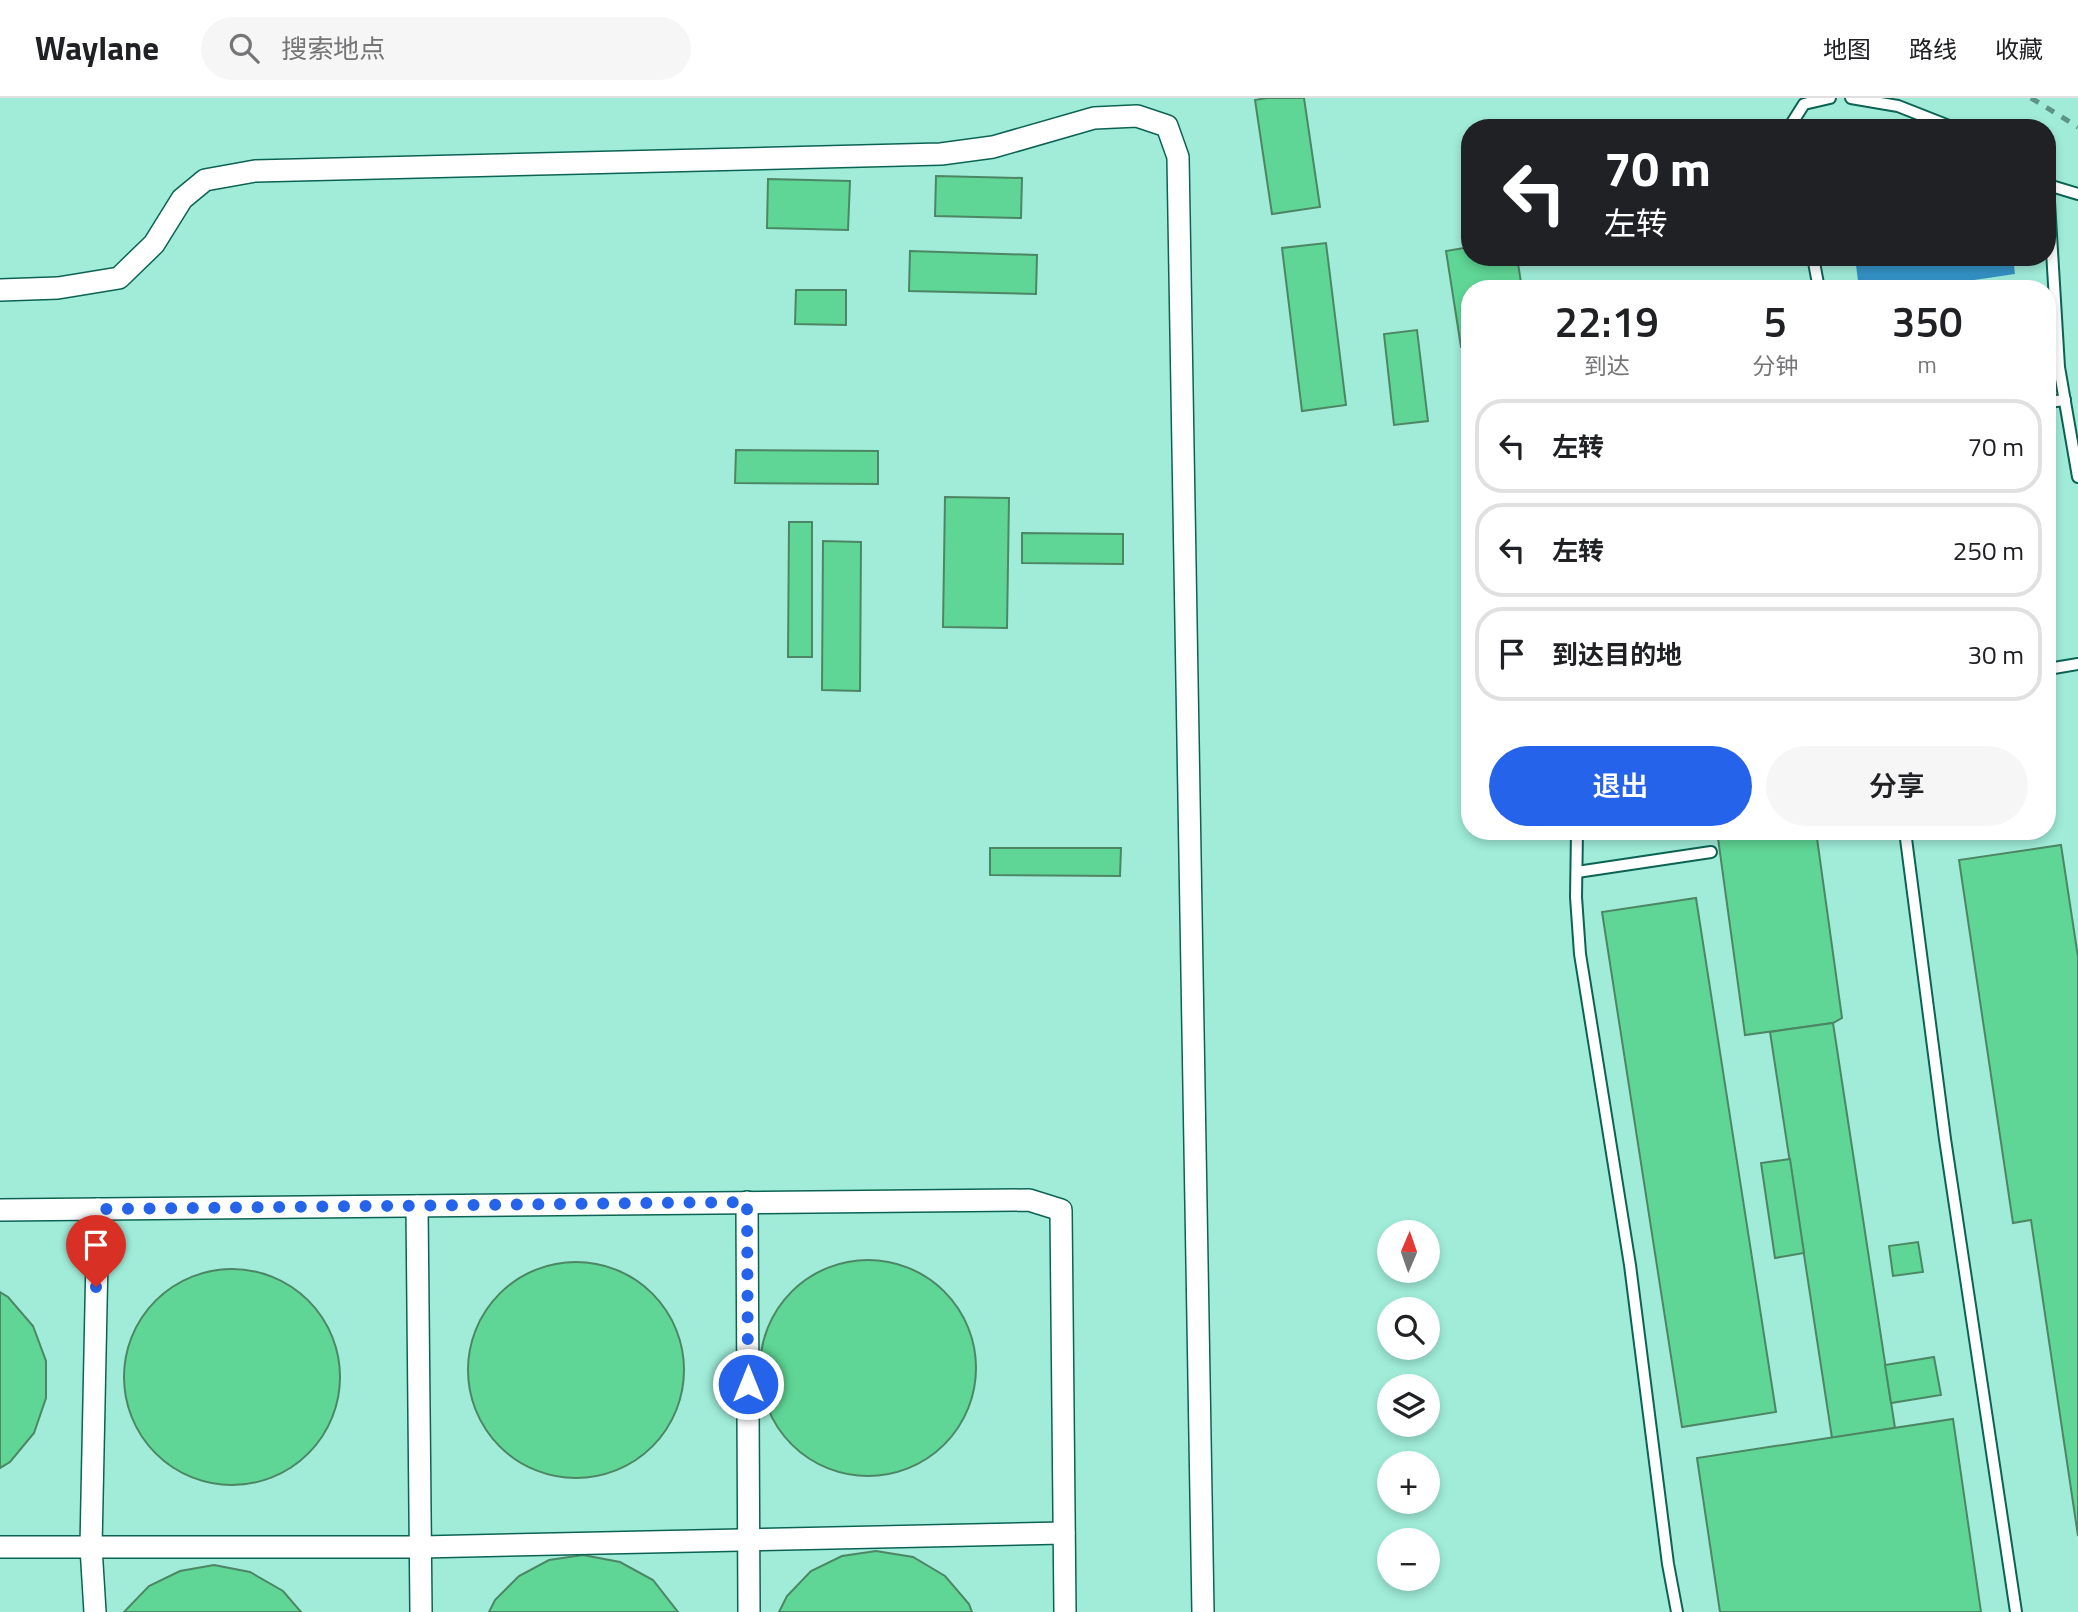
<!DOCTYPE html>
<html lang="zh">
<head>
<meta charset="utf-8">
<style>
	:root { --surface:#fff; --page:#f6f6f6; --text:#202124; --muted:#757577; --line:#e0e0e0; --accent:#2563eb }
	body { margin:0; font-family:"Titillium Web","Noto Sans SC",sans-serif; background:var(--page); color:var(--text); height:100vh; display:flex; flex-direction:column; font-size:26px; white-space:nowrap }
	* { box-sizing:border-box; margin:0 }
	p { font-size:23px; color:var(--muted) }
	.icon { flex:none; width:38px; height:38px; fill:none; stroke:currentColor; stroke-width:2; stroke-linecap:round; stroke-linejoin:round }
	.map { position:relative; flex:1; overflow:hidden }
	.side { position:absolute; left:1461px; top:182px; width:595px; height:560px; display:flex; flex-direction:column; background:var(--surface); border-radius:28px; box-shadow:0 4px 10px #0003 }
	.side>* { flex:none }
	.hud { position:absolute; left:1461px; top:21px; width:595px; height:147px; border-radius:28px; box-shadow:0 4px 10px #0003; background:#202124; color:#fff; overflow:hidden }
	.needle { width:46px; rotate:2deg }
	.tools { position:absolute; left:1377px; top:1122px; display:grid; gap:14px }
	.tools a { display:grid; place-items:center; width:63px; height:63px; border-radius:50%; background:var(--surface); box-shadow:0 4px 10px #0003; font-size:35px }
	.pin { position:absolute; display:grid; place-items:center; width:60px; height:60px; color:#fff; margin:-72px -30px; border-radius:50% 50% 50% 0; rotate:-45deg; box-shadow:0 0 7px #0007 }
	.pin .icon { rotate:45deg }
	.me { position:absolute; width:77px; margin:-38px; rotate:0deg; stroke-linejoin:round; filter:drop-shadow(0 0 5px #0008) }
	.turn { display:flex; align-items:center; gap:24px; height:147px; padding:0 28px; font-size:32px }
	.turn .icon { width:91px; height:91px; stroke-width:2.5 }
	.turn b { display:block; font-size:49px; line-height:60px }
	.eta { display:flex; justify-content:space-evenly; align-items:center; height:119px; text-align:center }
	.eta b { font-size:42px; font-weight:600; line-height:49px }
	.cta { display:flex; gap:14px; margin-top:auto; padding:14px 28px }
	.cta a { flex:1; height:80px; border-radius:42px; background:var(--accent); color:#fff; font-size:28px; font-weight:600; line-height:80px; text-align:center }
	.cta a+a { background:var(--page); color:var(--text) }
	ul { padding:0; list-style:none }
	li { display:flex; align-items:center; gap:21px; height:94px; margin:0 14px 10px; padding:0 14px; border:4px solid var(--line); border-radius:28px }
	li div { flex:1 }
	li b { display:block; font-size:26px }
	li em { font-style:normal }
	header { display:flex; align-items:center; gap:42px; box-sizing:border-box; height:98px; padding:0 35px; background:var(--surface); border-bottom:2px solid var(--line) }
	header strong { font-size:33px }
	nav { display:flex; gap:38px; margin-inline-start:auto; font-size:24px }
	.search { width:490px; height:63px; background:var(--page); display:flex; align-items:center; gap:18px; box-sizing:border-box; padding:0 24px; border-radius:38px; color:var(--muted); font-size:26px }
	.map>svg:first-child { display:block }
	.water { fill:#3492c5 }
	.building { fill:#5fd695; stroke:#4d8664; stroke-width:2 }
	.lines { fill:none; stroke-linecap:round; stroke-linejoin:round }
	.service-casing { stroke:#0c6354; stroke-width:14 }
	.minor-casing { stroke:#0c6354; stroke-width:24 }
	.service { stroke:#fff; stroke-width:10 }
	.minor { stroke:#fff; stroke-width:21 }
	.rail { stroke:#5c9486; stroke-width:5; stroke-dasharray:9 9; stroke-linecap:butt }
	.route { stroke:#2563eb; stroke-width:12; stroke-dasharray:0 21.6 }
</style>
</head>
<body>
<header>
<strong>Waylane</strong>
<div class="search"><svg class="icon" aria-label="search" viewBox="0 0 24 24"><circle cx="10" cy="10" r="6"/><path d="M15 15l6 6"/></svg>搜索地点</div>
<nav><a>地图</a><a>路线</a><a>收藏</a></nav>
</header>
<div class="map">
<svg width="2078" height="1514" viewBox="0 0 2078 1514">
	<rect width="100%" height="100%" fill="#a0ecd9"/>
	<path class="water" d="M 1855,159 L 2013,159 L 2015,176 L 1913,191 L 1859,191 Z"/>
	<g class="building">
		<path d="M 1267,0 L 1304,0 L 1320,109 L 1272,116 L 1255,2 Z"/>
		<path d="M 936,78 L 1022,80 L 1021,120 L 935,118 Z"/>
		<path d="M 768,81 L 850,83 L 848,132 L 767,130 Z"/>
		<path d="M 1326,145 L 1346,307 L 1302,313 L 1282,150 Z"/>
		<path d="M 1470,149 L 1470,159 L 1517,159 L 1522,191 L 1470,191 L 1470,248 L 1461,249 L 1446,153 Z"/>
		<path d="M 910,153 L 1037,157 L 1036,196 L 909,193 Z"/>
		<path d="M 796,192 L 846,192 L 846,227 L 795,226 Z"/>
		<path d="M 1417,232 L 1428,323 L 1394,327 L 1384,236 Z"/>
		<path d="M 736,352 L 878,353 L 878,386 L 735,385 Z"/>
		<path d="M 945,399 L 1009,400 L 1007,530 L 943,529 Z"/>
		<path d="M 789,424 L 812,424 L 812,559 L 788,559 Z"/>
		<path d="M 1022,435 L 1123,436 L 1123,466 L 1022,465 Z"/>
		<path d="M 823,443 L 861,444 L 860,593 L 822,592 Z"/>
		<path d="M 1717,733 L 1816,733 L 1842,920 L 1833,925 L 1745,937 Z"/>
		<path d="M 2061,747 L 2078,859 L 2078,1438 L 2031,1122 L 2013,1125 L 1959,762 Z"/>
		<path d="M 990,750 L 1121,750 L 1120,778 L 990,777 Z"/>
		<path d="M 1696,800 L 1776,1314 L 1682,1329 L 1602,814 Z"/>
		<path d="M 1833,925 L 1895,1330 L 1832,1340 L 1770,934 Z"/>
		<path d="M 1790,1061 L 1804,1155 L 1775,1160 L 1761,1065 Z"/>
		<path d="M 1918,1144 L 1923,1174 L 1893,1178 L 1889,1148 Z"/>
		<circle cx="868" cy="1270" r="108"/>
		<circle cx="576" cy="1272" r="108"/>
		<circle cx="232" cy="1279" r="108"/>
		<path d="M 0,1194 L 8,1199 L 33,1228 L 46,1263 L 46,1300 L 34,1335 L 10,1364 L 0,1370 Z"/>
		<path d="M 1934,1259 L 1941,1297 L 1891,1305 L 1885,1267 Z"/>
		<path d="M 1953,1321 L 1981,1514 L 1720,1514 L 1697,1360 Z"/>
		<path d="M 876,1453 L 913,1459 L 945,1478 L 969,1506 L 972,1514 L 779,1514 L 787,1498 L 811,1473 L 842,1458 Z"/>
		<path d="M 583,1457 L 620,1464 L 653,1482 L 678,1514 L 489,1514 L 495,1502 L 519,1478 L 549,1462 Z"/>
		<path d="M 214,1467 L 250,1474 L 283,1493 L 301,1514 L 124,1514 L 149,1488 L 180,1473 Z"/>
	</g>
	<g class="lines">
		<g class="service-casing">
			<g id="service">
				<path d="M 1851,0 L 1898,8 L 1954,30"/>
				<path d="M 1793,30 L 1792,25 L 1804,6 L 1830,0"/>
				<path d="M 2048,87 L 2059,269 L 2078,379"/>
				<path d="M 2048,87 L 2078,96"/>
				<path d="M 1813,159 L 1819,191"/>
				<path d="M 2048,304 L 2065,302"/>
				<path d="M 2048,571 L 2078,566"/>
				<path d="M 1577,733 L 1576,799 L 1580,856 L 1630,1167 L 1668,1466 L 1677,1514"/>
				<path d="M 1905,733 L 1945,1041 L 2016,1514"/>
				<path d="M 1577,774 L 1711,754"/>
			</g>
		</g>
		<g class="minor-casing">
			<g id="minor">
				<path d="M 0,192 L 58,190 L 119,180 L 154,146 L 182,101 L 205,82 L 255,73 L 941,56 L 993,49 L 1094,20 L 1137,18 L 1167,28 L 1178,59 L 1203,1514"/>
				<path d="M 747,1104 L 749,1514"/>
				<path d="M 417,1108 L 421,1514"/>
				<path d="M 0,1112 L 1029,1102 L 1061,1112 L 1065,1514"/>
				<path d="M 0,1449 L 421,1449 L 1064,1435"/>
				<path d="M 95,1514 L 91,1449 L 98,1111"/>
			</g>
		</g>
		<use href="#service" class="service"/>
		<use href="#minor" class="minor"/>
		<path class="rail" d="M 2031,0 L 2078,29"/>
	</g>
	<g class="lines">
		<path class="route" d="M 96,1189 L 98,1111 L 747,1104 L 748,1286"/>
	</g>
</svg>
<div class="tools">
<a><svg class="needle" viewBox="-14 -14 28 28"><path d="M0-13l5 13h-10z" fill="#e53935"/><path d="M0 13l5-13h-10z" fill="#757577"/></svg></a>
<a><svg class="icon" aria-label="search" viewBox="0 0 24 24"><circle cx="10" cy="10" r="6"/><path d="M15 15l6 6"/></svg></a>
<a><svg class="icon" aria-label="layers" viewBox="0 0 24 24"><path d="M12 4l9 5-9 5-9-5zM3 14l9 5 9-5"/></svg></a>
<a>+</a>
<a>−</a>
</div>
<div class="pin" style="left:96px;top:1189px;background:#d93025"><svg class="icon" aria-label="arrive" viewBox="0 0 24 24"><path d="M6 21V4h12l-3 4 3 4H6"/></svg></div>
<svg class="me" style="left:748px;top:1286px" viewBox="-20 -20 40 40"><circle r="17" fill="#2563eb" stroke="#fff" stroke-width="3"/><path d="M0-11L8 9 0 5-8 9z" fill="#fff"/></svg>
<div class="hud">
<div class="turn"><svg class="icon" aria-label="left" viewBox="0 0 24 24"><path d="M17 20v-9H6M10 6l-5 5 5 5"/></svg><div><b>70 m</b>左转</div></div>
</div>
<section class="side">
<div class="eta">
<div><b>22:19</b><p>到达</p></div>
<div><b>5</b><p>分钟</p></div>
<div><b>350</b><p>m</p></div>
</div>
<ul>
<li><svg class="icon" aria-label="left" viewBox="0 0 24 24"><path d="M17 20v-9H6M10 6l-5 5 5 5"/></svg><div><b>左转</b></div><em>70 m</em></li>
<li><svg class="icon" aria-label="left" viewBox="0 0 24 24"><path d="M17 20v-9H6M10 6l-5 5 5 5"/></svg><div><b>左转</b></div><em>250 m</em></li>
<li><svg class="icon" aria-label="arrive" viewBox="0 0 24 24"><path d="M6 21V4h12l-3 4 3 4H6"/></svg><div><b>到达目的地</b></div><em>30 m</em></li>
</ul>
<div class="cta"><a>退出</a><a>分享</a></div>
</section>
</div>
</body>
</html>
